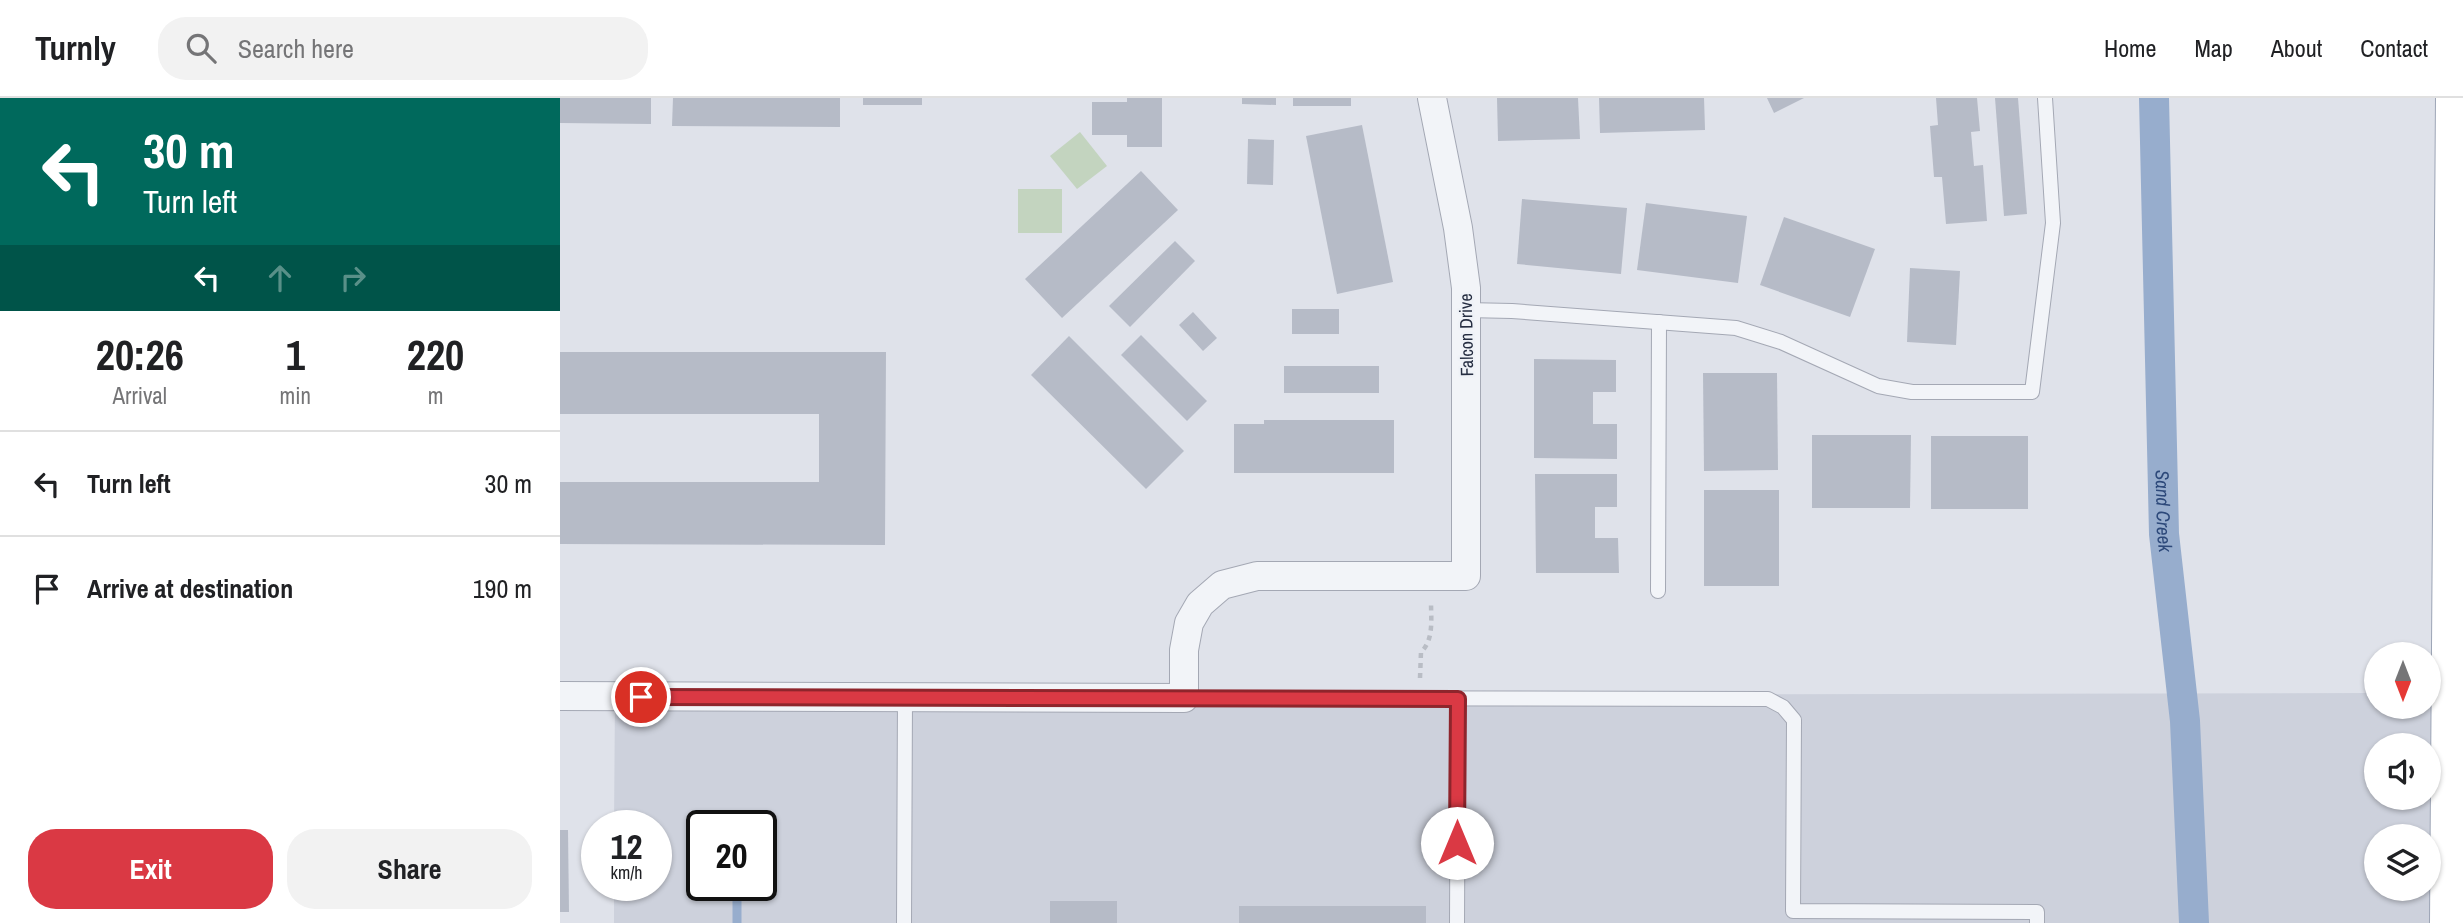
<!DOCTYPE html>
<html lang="en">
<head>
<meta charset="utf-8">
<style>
	:root { --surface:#fff; --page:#f2f2f2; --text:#202124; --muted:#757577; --line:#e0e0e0; --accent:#da3944 }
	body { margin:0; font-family:"Archivo Narrow",sans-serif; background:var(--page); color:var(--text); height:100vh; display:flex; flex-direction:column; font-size:26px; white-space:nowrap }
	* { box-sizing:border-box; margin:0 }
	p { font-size:23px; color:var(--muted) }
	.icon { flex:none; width:38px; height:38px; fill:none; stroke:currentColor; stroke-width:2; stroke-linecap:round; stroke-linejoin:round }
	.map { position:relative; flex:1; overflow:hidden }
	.drawer { display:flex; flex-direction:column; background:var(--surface); width:560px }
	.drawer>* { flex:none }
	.hud { background:#00695c; color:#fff; overflow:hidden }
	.needle { width:46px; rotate:180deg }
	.tools { position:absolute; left:1804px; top:544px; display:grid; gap:14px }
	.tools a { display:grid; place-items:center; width:77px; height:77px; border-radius:50%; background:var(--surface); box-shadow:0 2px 5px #0004; font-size:35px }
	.speed { position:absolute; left:21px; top:712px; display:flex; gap:14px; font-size:35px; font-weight:700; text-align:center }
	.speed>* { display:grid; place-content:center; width:91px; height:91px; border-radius:50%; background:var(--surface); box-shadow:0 2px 5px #0004; line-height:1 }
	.speed small { font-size:18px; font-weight:400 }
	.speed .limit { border:4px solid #111; border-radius:10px; background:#fff; color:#111 }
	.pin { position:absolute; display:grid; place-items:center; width:60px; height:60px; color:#fff; margin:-30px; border:4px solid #fff; border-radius:50%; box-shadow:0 2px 7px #0007 }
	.me { position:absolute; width:77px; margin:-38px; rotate:0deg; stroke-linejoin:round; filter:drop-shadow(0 0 5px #0008) }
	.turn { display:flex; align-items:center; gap:24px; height:147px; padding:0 28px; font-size:32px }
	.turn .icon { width:91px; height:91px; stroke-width:2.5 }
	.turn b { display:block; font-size:49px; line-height:60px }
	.lanes { display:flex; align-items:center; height:66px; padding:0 28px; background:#0003; justify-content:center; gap:35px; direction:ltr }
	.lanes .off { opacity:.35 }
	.eta { display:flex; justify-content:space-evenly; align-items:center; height:119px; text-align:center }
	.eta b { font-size:42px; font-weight:700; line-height:49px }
	.cta { display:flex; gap:14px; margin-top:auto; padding:14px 28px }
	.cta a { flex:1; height:80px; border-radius:28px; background:var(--accent); color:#fff; font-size:28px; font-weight:700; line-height:80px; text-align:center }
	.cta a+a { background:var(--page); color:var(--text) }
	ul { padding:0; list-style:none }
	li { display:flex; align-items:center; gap:21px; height:105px; padding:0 28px; border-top:2px solid var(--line) }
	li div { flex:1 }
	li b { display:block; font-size:26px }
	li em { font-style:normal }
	header { display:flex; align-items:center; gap:42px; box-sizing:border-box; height:98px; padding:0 35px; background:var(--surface); border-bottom:2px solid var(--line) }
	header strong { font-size:33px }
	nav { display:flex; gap:38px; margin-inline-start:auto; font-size:24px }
	.search { width:490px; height:63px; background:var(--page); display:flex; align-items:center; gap:18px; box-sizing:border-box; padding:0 24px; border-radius:28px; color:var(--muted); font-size:26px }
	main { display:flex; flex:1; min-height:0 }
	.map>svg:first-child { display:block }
	.built { fill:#cdd1dc; fill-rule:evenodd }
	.green { fill:#c3d4bf }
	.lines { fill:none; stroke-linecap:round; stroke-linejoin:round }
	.stream { stroke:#97adcd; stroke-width:9 }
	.canal { stroke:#97adcd; stroke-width:30 }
	.building { fill:#b6bbc7 }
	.service-casing { stroke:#a4a8b4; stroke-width:16 }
	.minor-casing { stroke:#a4a8b4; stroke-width:30 }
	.primary-casing { stroke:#9da5b6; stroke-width:40 }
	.path { stroke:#b9bdc5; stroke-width:4.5; stroke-dasharray:5 5; stroke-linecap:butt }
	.service { stroke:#f2f4f8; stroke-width:14 }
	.minor { stroke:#f2f4f8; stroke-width:28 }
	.primary { stroke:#fff; stroke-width:38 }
	.route-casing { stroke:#8e252c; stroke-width:18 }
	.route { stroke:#da3944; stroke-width:12 }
	.labels { text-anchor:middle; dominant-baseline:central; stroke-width:5; stroke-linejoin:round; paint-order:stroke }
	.street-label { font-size:18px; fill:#262e42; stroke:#eff2f7 }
	.water-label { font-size:19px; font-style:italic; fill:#2d497a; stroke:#eff2f7 }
</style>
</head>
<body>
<header>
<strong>Turnly</strong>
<div class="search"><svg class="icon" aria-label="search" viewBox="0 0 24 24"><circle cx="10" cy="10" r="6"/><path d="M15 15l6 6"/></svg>Search here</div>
<nav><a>Home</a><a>Map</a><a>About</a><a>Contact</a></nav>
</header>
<main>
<section class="drawer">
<div class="hud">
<div class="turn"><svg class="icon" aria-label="left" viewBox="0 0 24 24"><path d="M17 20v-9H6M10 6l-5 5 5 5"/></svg><div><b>30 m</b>Turn left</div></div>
<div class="lanes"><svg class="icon" aria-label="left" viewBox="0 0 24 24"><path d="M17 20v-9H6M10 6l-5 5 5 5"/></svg><svg class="icon off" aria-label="ahead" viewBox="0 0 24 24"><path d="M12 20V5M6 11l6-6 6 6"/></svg><svg class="icon off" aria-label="right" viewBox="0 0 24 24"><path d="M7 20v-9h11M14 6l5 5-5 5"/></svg></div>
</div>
<div class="eta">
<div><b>20:26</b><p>Arrival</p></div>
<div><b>1</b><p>min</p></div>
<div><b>220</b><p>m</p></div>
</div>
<ul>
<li><svg class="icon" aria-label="left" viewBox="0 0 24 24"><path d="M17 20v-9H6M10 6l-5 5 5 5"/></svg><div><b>Turn left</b></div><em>30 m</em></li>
<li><svg class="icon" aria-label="arrive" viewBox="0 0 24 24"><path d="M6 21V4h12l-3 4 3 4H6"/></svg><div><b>Arrive at destination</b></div><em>190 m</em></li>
</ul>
<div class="cta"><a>Exit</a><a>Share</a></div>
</section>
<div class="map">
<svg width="1903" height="825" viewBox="0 0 1903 825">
	<rect width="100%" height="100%" fill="#dfe2ea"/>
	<path class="built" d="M 1816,595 L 1816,609 L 1869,609 L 1869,595 L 1890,595 L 1903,825 L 54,825 L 54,788 L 96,788 L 96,728 L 54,728 L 55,599 ZM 1816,648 L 1869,648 L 1869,700 L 1816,700 ZM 142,728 L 201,728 L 201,788 L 142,788 ZM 1816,738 L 1869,738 L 1869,791 L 1816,791 Z"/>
	<g class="green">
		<path d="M 520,34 L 547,68 L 517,91 L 490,58 Z"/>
		<rect x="458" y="91" width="44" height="44"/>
	</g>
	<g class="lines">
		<path class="stream" d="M 177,825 L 177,788"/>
		<path class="canal" id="s1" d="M 1594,0 L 1604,436 L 1625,623 L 1634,825"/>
	</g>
	<g class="building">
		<path d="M 0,0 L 91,0 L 91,26 L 0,25 Z"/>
		<path d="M 113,0 L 280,0 L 280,29 L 112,28 Z"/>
		<rect x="303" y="0" width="59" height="7"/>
		<path d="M 567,0 L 602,0 L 602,49 L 567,49 L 567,37 L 532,37 L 532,4 L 567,4 Z"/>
		<path d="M 682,0 L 716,0 L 716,7 L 682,6 Z"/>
		<rect x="733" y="0" width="58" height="8"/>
		<path d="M 937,0 L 1018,0 L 1020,41 L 938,43 Z"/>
		<path d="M 1039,0 L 1144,0 L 1145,32 L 1040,35 Z"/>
		<path d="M 1207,0 L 1244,0 L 1214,15 Z"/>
		<path d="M 1376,0 L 1417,0 L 1420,33 L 1411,34 L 1414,68 L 1423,67 L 1427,123 L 1386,126 L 1382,79 L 1374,79 L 1370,28 L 1378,27 Z"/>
		<path d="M 1435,0 L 1458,0 L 1467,116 L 1444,118 Z"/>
		<path d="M 802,27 L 833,184 L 777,196 L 746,38 Z"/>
		<path d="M 688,41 L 714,42 L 713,87 L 687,86 Z"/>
		<path d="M 581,73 L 618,112 L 502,220 L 465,181 Z"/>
		<path d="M 962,101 L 1067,110 L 1061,176 L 957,166 Z"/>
		<path d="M 1086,105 L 1187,118 L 1178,185 L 1077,172 Z"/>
		<path d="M 1224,119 L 1315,151 L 1290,219 L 1200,187 Z"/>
		<path d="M 615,143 L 635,163 L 570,229 L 549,208 Z"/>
		<path d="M 1350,170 L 1400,173 L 1396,247 L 1347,244 Z"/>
		<rect x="732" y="211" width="47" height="25"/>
		<path d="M 633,214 L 657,240 L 643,253 L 619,227 Z"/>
		<path d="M 581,237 L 647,303 L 627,323 L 561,257 Z"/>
		<path d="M 509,238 L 624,353 L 586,391 L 471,277 Z"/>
		<path d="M 0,254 L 326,254 L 325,447 L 0,446 L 0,384 L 259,384 L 259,316 L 0,316 Z"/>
		<path d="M 974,261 L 1056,262 L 1056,294 L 1033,294 L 1033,326 L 1057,326 L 1057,361 L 974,360 Z"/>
		<rect x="724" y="268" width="95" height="27"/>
		<path d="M 1143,275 L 1217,275 L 1218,372 L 1144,373 Z"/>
		<path d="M 704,322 L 834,322 L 834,375 L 674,375 L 674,326 L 704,326 Z"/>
		<path d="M 1252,337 L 1351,337 L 1350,410 L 1252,410 Z"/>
		<rect x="1371" y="338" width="97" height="73"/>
		<path d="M 975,376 L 1057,376 L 1057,409 L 1035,409 L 1035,440 L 1058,440 L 1059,475 L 976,475 Z"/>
		<rect x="1144" y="392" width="75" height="96"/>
		<path d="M 0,732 L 8,732 L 9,814 L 0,814 Z"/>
		<rect x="490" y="803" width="67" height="22"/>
		<rect x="679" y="808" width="187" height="17"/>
	</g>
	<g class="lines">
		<g class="service-casing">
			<g id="service">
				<path d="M 906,212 L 952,213 L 1176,230 L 1221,244 L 1318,288 L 1352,294 L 1472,294 L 1493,125 L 1485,0"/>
				<path d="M 1098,493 L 1099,224"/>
				<path d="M 624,600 L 1208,601 L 1223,609 L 1234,622 L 1233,813 L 1477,814 L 1477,825"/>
				<path d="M 344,825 L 345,599"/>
				<path d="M 897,825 L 898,601"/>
			</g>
		</g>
		<g class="minor-casing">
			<path id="minor" d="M 0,598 L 624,600 L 624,552 L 629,525 L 640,506 L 662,487 L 697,478 L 906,478 L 906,190 L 898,130 L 872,0"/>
		</g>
		<g class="primary-casing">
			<path id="primary" d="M 1889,825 L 1895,0"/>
		</g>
		<path class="path" d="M 860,580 L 861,554 C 874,542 871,521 871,504"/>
		<use href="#service" class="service"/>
		<use href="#minor" class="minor"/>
		<use href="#primary" class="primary"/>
	</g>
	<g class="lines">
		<g class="route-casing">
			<path id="route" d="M 81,599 L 898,601 L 897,745"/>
		</g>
		<use href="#route" class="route"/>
	</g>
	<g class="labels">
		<g class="street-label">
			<text transform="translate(906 237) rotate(-91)">Falcon Drive</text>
		</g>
		<g class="water-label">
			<text stroke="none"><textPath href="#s1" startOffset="413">Sand Creek</textPath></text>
		</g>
	</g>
</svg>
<div class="tools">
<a><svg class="needle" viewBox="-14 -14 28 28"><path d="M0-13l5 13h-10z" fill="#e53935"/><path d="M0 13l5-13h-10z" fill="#757577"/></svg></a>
<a><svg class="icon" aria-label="sound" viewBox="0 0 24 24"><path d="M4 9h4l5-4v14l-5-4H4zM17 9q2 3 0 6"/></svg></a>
<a><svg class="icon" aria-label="layers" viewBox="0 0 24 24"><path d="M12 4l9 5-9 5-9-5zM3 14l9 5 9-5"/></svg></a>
</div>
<div class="speed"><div>12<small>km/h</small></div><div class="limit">20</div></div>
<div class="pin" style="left:81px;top:599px;background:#d93025"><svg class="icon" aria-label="arrive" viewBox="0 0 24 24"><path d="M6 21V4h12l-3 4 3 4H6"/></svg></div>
<svg class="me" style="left:897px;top:745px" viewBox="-20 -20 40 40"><circle r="19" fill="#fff"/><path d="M0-13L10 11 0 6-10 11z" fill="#da3944"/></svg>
</div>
</main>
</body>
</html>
